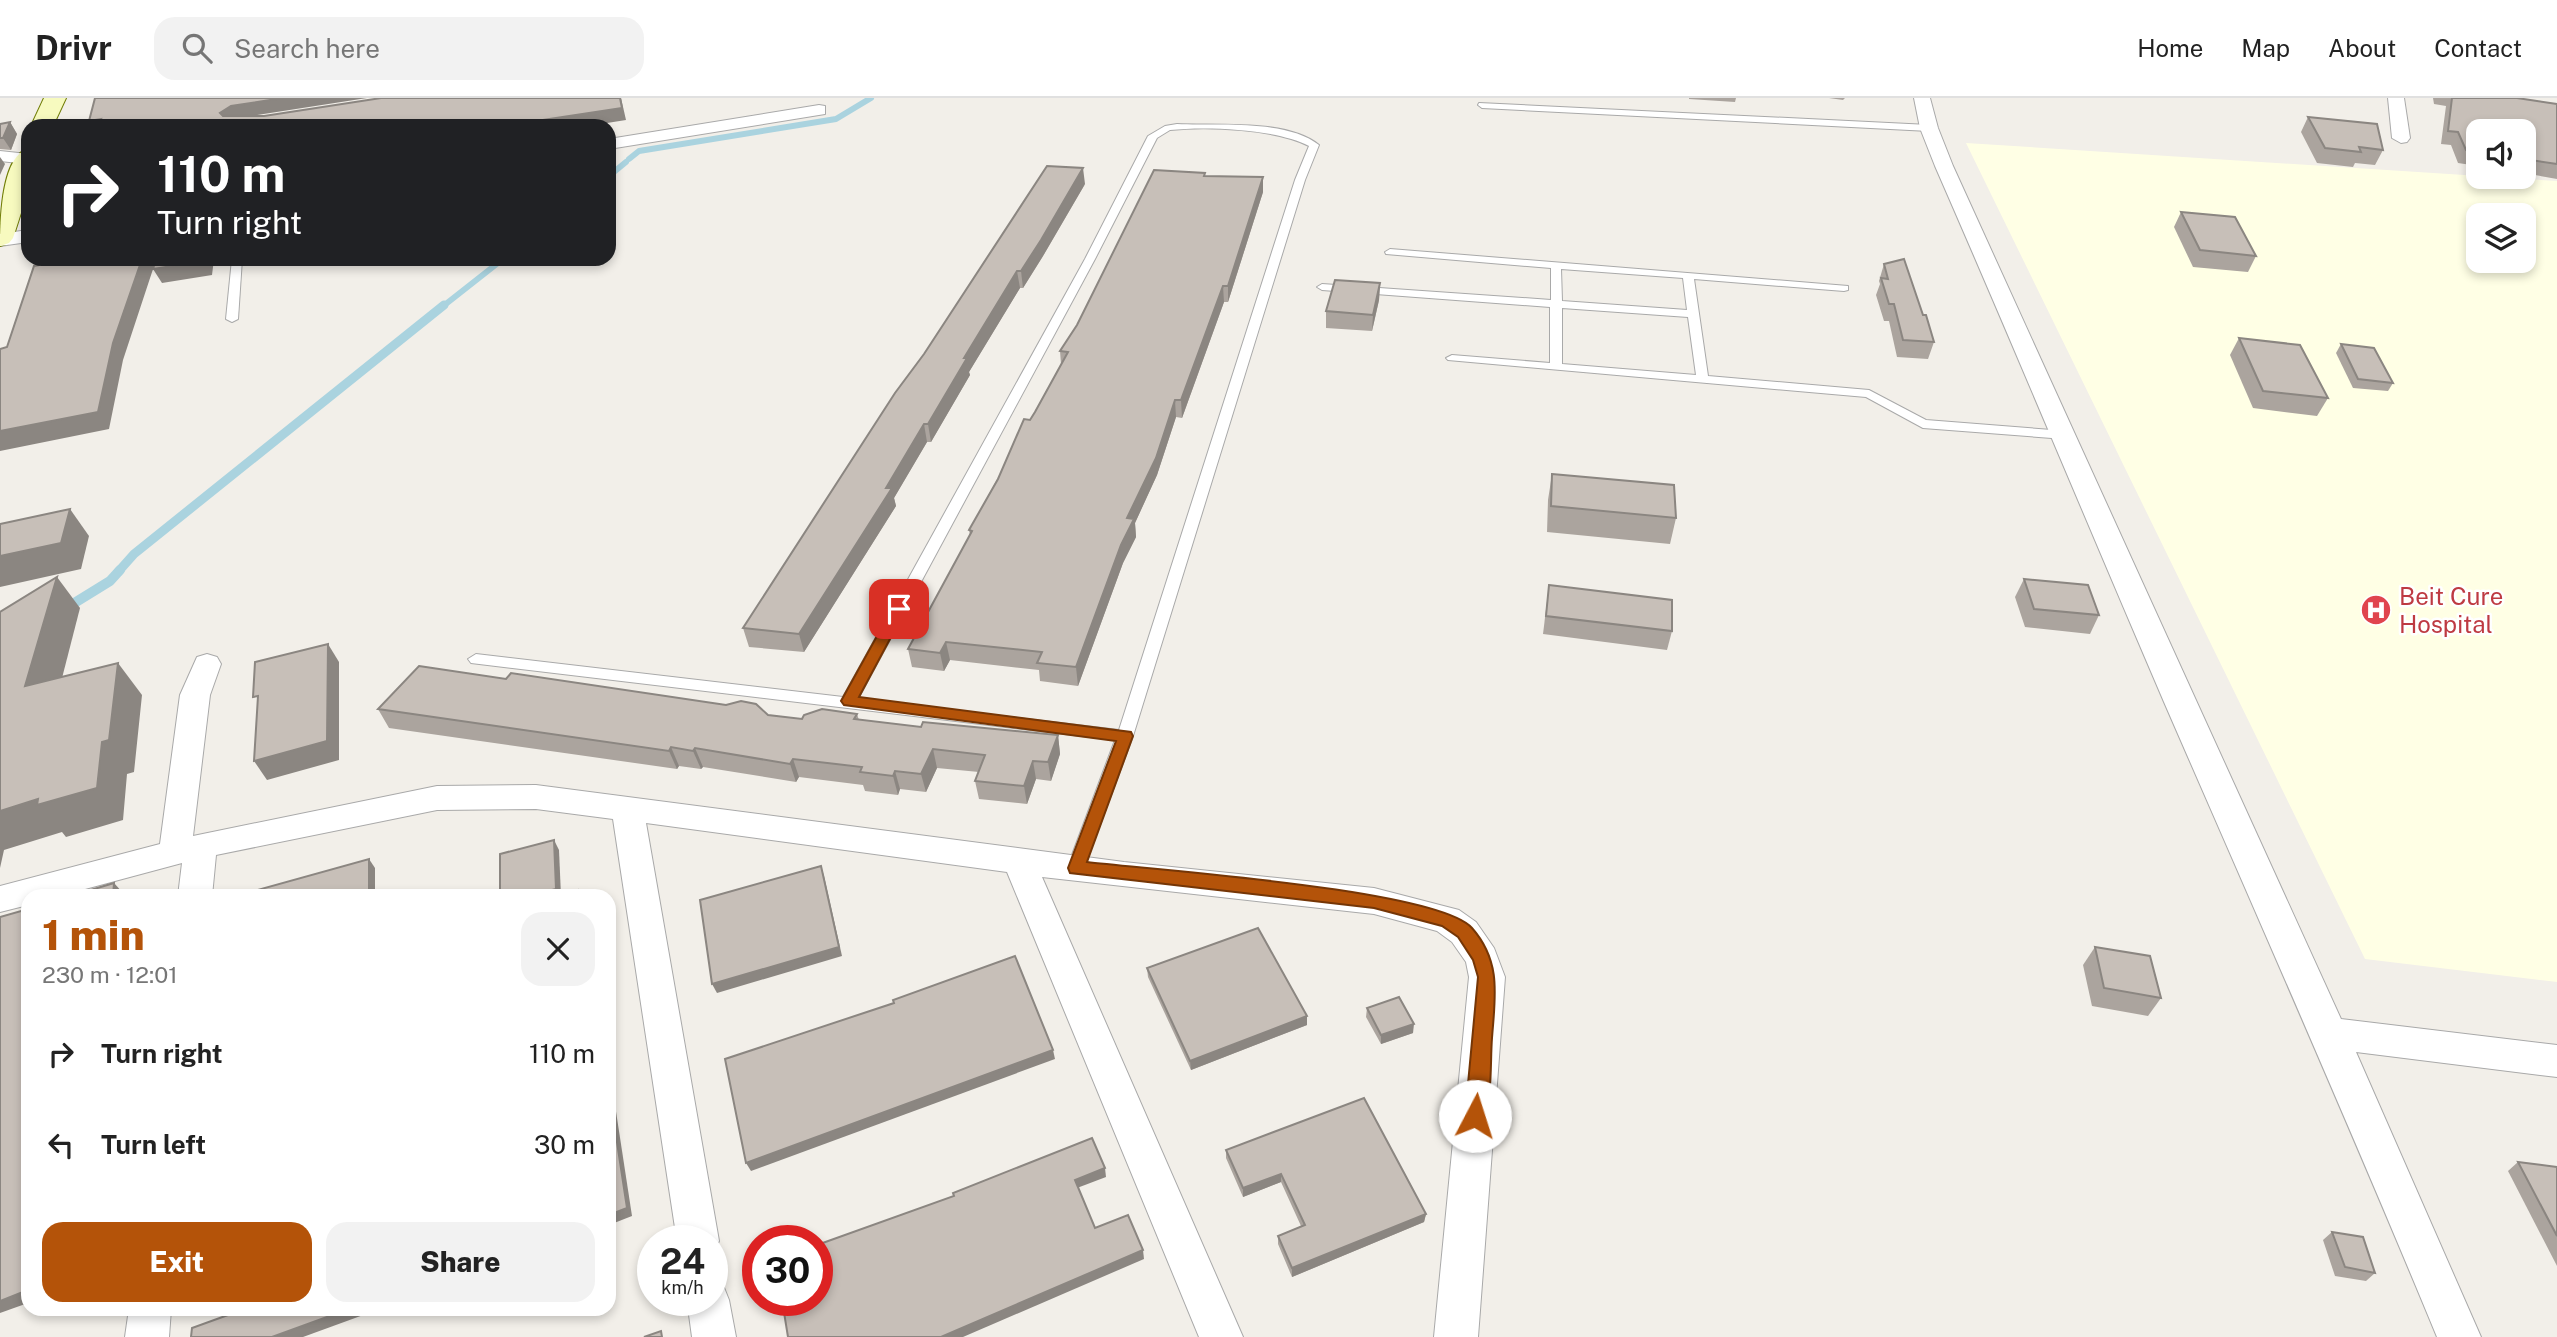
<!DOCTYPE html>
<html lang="en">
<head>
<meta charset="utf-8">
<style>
	:root { --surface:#fff; --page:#f2f2f2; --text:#222; --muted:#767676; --line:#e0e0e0; --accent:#b45309 }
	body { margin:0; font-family:"Public Sans",sans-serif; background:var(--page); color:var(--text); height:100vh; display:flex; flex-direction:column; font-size:26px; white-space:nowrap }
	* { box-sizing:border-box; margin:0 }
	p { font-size:23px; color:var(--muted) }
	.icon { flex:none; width:38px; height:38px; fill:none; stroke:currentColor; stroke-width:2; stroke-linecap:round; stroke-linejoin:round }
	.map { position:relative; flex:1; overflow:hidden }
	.panel { position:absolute; left:21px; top:791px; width:595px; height:427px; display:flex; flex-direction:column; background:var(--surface); border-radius:21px; box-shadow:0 4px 10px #0003 }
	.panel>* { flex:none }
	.top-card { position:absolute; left:21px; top:21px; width:595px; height:147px; border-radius:21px; box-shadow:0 4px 10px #0003; background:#202124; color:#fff; overflow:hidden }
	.buttons { position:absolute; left:2466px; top:21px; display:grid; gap:14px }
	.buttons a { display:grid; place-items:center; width:70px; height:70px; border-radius:14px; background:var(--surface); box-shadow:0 4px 10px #0003; font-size:35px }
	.speed { position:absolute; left:637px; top:1127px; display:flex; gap:14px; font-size:35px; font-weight:700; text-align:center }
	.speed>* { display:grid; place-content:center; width:91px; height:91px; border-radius:50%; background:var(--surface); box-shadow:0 4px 10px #0003; line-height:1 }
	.speed small { font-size:18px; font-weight:400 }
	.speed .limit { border:10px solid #d22; background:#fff; color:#111 }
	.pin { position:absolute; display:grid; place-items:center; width:60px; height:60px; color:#fff; margin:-30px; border-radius:14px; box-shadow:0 4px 10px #0006 }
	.me { position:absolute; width:77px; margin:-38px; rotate:5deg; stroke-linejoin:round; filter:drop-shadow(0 0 5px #0008) }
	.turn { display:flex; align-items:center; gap:24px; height:147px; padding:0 21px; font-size:32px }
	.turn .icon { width:91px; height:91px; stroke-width:2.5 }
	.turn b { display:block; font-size:49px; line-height:60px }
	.round { display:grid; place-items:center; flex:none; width:74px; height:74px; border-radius:21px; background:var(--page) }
	.head { display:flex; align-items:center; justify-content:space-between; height:119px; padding:0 21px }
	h1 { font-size:42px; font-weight:800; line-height:52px; color:var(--accent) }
	.button { display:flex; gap:14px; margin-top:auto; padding:14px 21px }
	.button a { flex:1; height:80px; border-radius:21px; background:var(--accent); color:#fff; font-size:28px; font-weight:800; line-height:80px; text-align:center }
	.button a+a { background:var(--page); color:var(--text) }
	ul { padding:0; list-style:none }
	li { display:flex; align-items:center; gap:21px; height:91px; padding:0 21px }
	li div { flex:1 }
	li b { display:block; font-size:26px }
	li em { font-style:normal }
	header { display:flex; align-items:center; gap:42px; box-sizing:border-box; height:98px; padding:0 35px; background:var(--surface); border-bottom:2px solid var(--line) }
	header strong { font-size:33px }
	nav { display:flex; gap:38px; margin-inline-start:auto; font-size:24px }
	.search { width:490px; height:63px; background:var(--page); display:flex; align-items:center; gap:18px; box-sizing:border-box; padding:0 24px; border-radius:21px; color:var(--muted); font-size:26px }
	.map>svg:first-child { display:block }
	.education { fill:#ffffe5; fill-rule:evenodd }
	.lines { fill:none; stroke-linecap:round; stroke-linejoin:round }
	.stream-far2 { stroke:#aad3df; stroke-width:6 }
	.stream-far1 { stroke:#aad3df; stroke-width:9 }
	.stream { stroke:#aad3df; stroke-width:10 }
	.lane-casing { stroke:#a9a9a9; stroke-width:2 }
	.street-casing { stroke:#a9a9a9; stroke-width:2 }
	.secondary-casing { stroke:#707d05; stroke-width:2 }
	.lane { fill:#fff; fill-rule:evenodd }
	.street { fill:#fff; fill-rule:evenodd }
	.secondary { fill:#f7fabf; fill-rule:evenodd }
	.wall { fill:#aba49e }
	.shaded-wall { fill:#8b8681 }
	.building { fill:#c7bfb8; stroke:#8b8681; stroke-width:2 }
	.route { fill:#b45309; stroke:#753606; stroke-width:2 }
	.labels { text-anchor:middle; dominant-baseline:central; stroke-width:5; stroke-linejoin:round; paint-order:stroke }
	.health-label { font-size:24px; fill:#be3a42; stroke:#fff; text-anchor:start }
</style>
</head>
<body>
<header>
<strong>Drivr</strong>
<div class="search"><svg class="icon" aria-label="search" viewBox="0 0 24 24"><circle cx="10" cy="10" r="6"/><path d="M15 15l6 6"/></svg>Search here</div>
<nav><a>Home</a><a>Map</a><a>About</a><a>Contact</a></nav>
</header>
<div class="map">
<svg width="2557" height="1239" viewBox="0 0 2557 1239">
	<rect width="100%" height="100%" fill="#f2efe9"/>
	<path class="education" d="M 1966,45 L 2557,83 L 2557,884 L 2365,861 ZM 2478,117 L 2524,117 L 2524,163 L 2478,163 Z"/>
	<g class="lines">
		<g class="stream-far2">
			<path d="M 629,61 L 639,53 L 836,21 L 871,0"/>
			<path d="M 609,78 L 626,64"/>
			<path d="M 442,209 L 503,161"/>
		</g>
		<path class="stream-far1" d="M 118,474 L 134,456 L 444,207"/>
		<path class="stream" d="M 63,512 L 110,483 L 120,472"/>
		<g class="lane-casing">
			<g id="lane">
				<path d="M 1479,5 L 1929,27 L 1934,30 L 1929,33 L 1482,10 L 1478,7 Z"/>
				<path d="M 1177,26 C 1217,28 1287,21 1319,47 L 1305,82 L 1133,638 L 1082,775 L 1076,777 L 1070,775 L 1067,770 L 1115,642 L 471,565 L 468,561 L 476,556 L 843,599 L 1085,161 L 1148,38 L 1165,28 ZM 1170,32 C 1208,28 1276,31 1309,48 L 1295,82 L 1119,632 L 858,601 L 1095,161 L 1157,40 Z"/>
				<path d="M 1390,151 L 1848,188 L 1848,192 L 1844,193 L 1694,181 L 1708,278 L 1869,292 L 1926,322 L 2065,333 L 2071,337 L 2065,341 L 1923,330 L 1866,299 L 1448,262 L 1446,260 L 1452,257 L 1550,265 L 1550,209 L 1322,192 L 1317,189 L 1322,186 L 1551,202 L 1551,170 L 1386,156 L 1385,154 ZM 1561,171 L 1683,180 L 1687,212 L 1562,203 ZM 1562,210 L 1688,219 L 1696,277 L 1562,266 Z"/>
				<path d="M 232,161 L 242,161 L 238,221 L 232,224 L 226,221 Z"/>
			</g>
		</g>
		<g class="street-casing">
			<g id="street">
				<path d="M 1914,0 L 1930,0 L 1938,30 L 1953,68 L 2341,921 L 2557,947 L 2557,979 L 2356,954 L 2481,1239 L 2437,1239 C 2349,1026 2256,815 2164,604 C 2087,425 2013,246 1935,68 L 1920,30 Z"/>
				<path d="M 2388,0 L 2404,0 L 2410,40 L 2407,44 L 2401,45 L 2392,40 Z"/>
				<path d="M 819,7 L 825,8 L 825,16 L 609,51 L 609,41 Z"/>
				<path d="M 0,53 L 28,56 L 28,66 L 0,63 Z"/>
				<path d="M 28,132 L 28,144 L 0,148 L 0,136 Z"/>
				<path d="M 207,556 L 217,559 L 221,566 L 210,597 L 193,738 L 437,688 L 536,687 L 1124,764 L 1374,790 L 1459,812 L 1476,824 L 1494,850 L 1505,879 L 1478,1239 L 1434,1239 L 1469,879 L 1466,864 L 1452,844 L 1437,833 L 1374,816 L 1042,779 L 1243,1239 L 1199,1239 L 1007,774 L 646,725 L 719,1143 L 712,1157 L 712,1143 L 677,1143 L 613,721 L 536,711 L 437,712 L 216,757 L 212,798 L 178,798 L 182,765 L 59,798 L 28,798 L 28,807 L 0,814 L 0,788 L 160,746 L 180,597 L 197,559 Z"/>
				<path d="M 712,1183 L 723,1187 L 729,1202 L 736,1239 L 692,1239 L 687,1202 L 712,1202 Z"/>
				<path d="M 129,1211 L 171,1211 L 169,1239 L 125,1239 Z"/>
			</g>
		</g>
		<g class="secondary-casing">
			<g id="secondary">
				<path d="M 44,0 L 66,0 L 53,28 L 31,28 Z"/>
				<path d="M 28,51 L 28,93 L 13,140 L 9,145 L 0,148 C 0,125 1,58 28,51 Z"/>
			</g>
		</g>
		<use href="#lane" class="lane"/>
		<use href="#street" class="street"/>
		<use href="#secondary" class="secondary"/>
	</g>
	<g class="wall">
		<path d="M 1689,0 L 1736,0 L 1735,4 L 1689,1 Z"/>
		<path d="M 1829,0 L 1845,0 L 1843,2 Z"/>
		<path d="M 2433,0 L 2517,0 L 2557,6 L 2557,81 L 2524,75 L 2524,33 L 2478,33 L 2478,68 L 2458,65 L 2451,47 L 2441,46 L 2446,8 L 2434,6 Z"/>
		<path d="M 2308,19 L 2383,52 L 2375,67 L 2355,65 L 2353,69 L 2317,65 L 2301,34 Z"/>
		<path d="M 10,24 L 17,36 L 11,52 L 0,51 L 0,26 Z"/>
		<path d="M 1205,75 L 1205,78 L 1263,79 L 1263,94 L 1228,204 L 1224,204 L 1182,320 L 1176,319 L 1157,377 L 1135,425 L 1136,439 L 1123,465 L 1078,588 L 1040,583 L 1039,572 L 950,562 L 944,573 L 912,569 L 908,551 L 970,437 L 969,432 L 1061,266 L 1060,253 Z"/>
		<path d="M 1085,86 L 1043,158 L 1023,190 L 1020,190 L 969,274 L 970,277 L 931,344 L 927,344 L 894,400 L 896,408 L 804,554 L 749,549 L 743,530 L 924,256 Z"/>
		<path d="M 2181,114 L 2256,158 L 2248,174 L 2193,169 L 2174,129 Z"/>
		<path d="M 1884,166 L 1923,217 L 1934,244 L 1928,261 L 1897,259 L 1889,223 L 1884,223 L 1876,197 L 1880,186 L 1879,183 Z"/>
		<path d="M 1380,185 L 1379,202 L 1372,233 L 1326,230 L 1326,213 Z"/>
		<path d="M 2239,240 L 2328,300 L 2317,318 L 2253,310 L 2230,257 Z"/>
		<path d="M 2341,246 L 2393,285 L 2388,293 L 2353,290 L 2336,255 Z"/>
		<path d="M 1552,376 L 1676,420 L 1670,446 L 1547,434 L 1548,402 Z"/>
		<path d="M 2024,481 L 2099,517 L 2090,536 L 2025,529 L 2015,499 Z"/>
		<path d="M 1549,487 L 1672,533 L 1667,552 L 1543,536 Z"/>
		<path d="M 378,611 L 768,617 L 802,621 L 857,616 L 859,622 L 921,629 L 1058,637 L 1060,656 L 1051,683 L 1036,681 L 1027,706 L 979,701 L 975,683 L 979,674 L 937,670 L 926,694 L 900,691 L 898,697 L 865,693 L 863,687 L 799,679 L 796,684 L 703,669 L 701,671 L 679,668 L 677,671 L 389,630 Z"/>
		<path d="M 2095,849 L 2161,900 L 2148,918 L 2092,908 L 2083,867 Z"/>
		<path d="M 1147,870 L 1307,927 L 1191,972 L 1148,879 Z"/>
		<path d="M 1367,910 L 1413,935 L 1381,946 L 1366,919 Z"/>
		<path d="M 1226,1052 L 1426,1116 L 1424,1124 L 1292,1179 L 1278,1146 L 1278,1138 L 1301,1128 L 1281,1084 L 1243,1099 L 1226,1060 Z"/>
		<path d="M 2518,1064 L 2557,1069 L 2557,1168 L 2508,1073 Z"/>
		<path d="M 2332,1134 L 2375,1175 L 2366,1183 L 2335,1178 L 2323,1142 Z"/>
	</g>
	<g class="shaded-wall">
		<path d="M 283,0 L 367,0 L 238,20 L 226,28 L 220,15 L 231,8 Z"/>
		<path d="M 620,0 L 621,0 L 626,22 L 588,28 L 503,28 Z"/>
		<path d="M 101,21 L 105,28 L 91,28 L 89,23 Z"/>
		<path d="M 10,24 L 17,36 L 11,52 L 3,40 Z"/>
		<path d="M 0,59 L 5,66 L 0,77 Z"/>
		<path d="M 1083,70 L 1085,86 L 1043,158 L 1023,190 L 1021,173 Z"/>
		<path d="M 1263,79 L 1263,94 L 1228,204 L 1228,188 Z"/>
		<path d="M 142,161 L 155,161 L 156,162 L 123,262 L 109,331 L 0,353 L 0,333 L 113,245 Z"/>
		<path d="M 204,161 L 214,161 L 212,177 L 162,185 L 153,171 Z"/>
		<path d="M 1017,173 L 1020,190 L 969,274 L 970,277 L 931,344 L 928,326 L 964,260 Z"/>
		<path d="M 1380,185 L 1379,202 L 1372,233 L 1373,217 Z"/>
		<path d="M 1223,188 L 1224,204 L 1182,320 L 1181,302 Z"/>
		<path d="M 1175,302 L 1176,319 L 1157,377 L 1135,425 L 1136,439 L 1123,465 L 1078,588 L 1076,569 L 1121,447 L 1127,420 Z"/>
		<path d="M 924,326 L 927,344 L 894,400 L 896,408 L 804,554 L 799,536 Z"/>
		<path d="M 70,411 L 89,438 L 81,471 L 0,489 L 0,458 Z"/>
		<path d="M 57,479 L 80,510 L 52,619 L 25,588 Z"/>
		<path d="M 946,544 L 950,562 L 944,573 L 940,555 Z"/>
		<path d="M 328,546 L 339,564 L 339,662 L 267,682 L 254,663 Z"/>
		<path d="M 118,565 L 142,597 L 134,674 L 127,676 L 123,722 L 66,739 L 62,734 L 4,752 L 0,770 L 0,713 L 102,644 Z"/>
		<path d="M 1058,637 L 1060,656 L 1051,683 L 1048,664 Z"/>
		<path d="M 671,649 L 679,668 L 677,671 L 669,653 Z"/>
		<path d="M 695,650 L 703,669 L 701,671 L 693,653 Z"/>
		<path d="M 933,651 L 937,670 L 926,694 L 921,676 Z"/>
		<path d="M 793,661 L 799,679 L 796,684 L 790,666 Z"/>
		<path d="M 1033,663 L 1036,681 L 1027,706 L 1024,688 Z"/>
		<path d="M 895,673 L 900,691 L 898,697 L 893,678 Z"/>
		<path d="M 554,742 L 559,752 L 561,798 L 529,798 Z"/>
		<path d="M 369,761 L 375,770 L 375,798 L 369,798 Z"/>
		<path d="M 821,768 L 824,778 L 842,858 L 717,895 L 712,886 Z"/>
		<path d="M 114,785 L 123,795 L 122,798 L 113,798 Z"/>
		<path d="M 1307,918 L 1307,927 L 1191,972 L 1190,963 Z"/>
		<path d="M 609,920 L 611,934 L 609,935 Z"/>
		<path d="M 1414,926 L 1413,935 L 1381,946 L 1381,937 Z"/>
		<path d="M 1053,952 L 1055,961 L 751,1073 L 746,1065 Z"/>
		<path d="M 610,998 L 615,1007 L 632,1118 L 609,1127 Z"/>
		<path d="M 1105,1070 L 1106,1079 L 1077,1090 L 1075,1082 Z"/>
		<path d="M 1281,1076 L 1281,1084 L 1243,1099 L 1243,1090 Z"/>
		<path d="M 1426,1116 L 1424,1124 L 1292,1179 L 1292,1170 Z"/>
		<path d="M 1143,1152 L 1144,1161 L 963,1239 L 941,1239 Z"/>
		<path d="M 28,1192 L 28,1205 L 0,1215 L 0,1203 Z"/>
		<path d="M 775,1202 L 783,1202 L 786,1208 L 775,1212 L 771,1204 Z"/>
		<path d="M 349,1211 L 377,1212 L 303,1239 L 272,1239 Z"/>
	</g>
	<g class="building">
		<path d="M 95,0 L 283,0 L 231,8 L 220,15 L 223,18 L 264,18 L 381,0 L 620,0 L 622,10 L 503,28 L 98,28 L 101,21 L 89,23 Z"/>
		<path d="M 2452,0 L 2517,0 L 2557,6 L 2557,66 L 2524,61 L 2524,33 L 2478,33 L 2478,54 L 2466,52 L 2458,34 L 2448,33 Z"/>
		<path d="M 2308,19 L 2377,26 L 2383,52 L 2359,49 L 2361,54 L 2325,50 Z"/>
		<path d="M 10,24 L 3,40 L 0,40 L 0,26 Z"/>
		<path d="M 1047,68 L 1083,70 L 1041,142 L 1021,173 L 1017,173 L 964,260 L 967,260 L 928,326 L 924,326 L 886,390 L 892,390 L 799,536 L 743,530 L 895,295 L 924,256 Z"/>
		<path d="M 1154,72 L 1205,75 L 1204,78 L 1263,79 L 1228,188 L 1223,188 L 1181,302 L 1175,302 L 1156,360 L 1127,420 L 1134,421 L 1121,447 L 1076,569 L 1037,565 L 1042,554 L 946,544 L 940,555 L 908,551 L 972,433 L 969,432 L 998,381 L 1024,321 L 1030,322 L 1035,314 L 1068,254 L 1060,253 L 1077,227 Z"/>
		<path d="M 2181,114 L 2235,119 L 2256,158 L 2200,152 Z"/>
		<path d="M 72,161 L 142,161 L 113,245 L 98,314 L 0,333 L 0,251 L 7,249 L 34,168 Z"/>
		<path d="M 156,161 L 204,161 L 204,163 L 153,171 Z"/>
		<path d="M 1904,161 L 1923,217 L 1926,217 L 1934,244 L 1903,242 L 1894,206 L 1889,206 L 1881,180 L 1888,181 L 1884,166 Z"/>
		<path d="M 1335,182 L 1380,185 L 1373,217 L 1326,213 Z"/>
		<path d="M 2239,240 L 2300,247 L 2328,300 L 2263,293 Z"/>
		<path d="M 2341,246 L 2374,250 L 2393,285 L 2358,281 Z"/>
		<path d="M 1552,376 L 1674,387 L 1676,420 L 1551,408 Z"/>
		<path d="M 70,411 L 61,445 L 0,458 L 0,426 Z"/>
		<path d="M 57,479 L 25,588 L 118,565 L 109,642 L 102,644 L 97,690 L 37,707 L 38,701 L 0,713 L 0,514 Z"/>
		<path d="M 2024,481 L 2088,487 L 2099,517 L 2034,511 Z"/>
		<path d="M 1549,487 L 1672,502 L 1672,533 L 1546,518 Z"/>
		<path d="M 328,546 L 327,643 L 254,663 L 258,598 L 253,599 L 255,564 Z"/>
		<path d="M 419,568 L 506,581 L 511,575 L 726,607 L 741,603 L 756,606 L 768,617 L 802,621 L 804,617 L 822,611 L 857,616 L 854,621 L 921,629 L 923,624 L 1058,637 L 1048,664 L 1033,663 L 1024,688 L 975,683 L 985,657 L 933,651 L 921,676 L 895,673 L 893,678 L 860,674 L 862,669 L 793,661 L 790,666 L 695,650 L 693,653 L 671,649 L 669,653 L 378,611 Z"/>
		<path d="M 554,742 L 556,791 L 529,798 L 500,798 L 500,756 Z"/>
		<path d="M 369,761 L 369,798 L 236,798 Z"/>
		<path d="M 821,768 L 839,849 L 712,886 L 700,802 Z"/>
		<path d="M 114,785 L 113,798 L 71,798 Z"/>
		<path d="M 578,792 L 578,798 L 555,798 Z"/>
		<path d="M 28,811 L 28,1192 L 0,1203 L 0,819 Z"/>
		<path d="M 1258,830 L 1307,918 L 1190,963 L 1147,870 Z"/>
		<path d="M 2095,849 L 2150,858 L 2161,900 L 2104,890 Z"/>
		<path d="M 1015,858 L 1053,952 L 746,1065 L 725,961 L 894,905 L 893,902 Z"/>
		<path d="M 1399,899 L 1414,926 L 1381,937 L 1367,910 Z"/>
		<path d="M 609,998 L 610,998 L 627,1110 L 609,1117 Z"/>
		<path d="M 1364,1000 L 1426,1116 L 1292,1170 L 1278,1138 L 1305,1127 L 1281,1076 L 1243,1090 L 1226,1052 Z"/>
		<path d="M 1092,1040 L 1105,1070 L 1075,1082 L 1095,1130 L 1128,1117 L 1143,1152 L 941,1239 L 788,1239 L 782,1202 L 817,1202 L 817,1147 L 954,1098 L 953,1095 Z"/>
		<path d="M 2518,1064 L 2557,1069 L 2557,1138 Z"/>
		<path d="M 2332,1134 L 2363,1139 L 2375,1175 L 2345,1169 Z"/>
		<path d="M 228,1211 L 349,1211 L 272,1239 L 191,1239 L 192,1230 L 228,1217 Z"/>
		<path d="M 661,1233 L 662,1239 L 644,1239 Z"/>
	</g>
	<path class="route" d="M 899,506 L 906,511 L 859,599 L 1131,634 L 1133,638 L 1087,764 C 1153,772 1437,791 1472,830 C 1502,864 1495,899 1492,940 C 1490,965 1493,1001 1482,1024 L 1475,1027 L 1468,1024 L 1465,1018 L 1478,879 L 1473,862 L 1458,839 L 1442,828 L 1374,810 L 1070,775 L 1068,770 L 1116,643 L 844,607 L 841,603 L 892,511 Z"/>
	<defs>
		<g id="hospital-disc" transform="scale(1.575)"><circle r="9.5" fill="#e0444e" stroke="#fff"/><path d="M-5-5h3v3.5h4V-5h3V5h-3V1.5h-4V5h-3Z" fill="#fff"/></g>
	</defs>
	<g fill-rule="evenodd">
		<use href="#hospital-disc" x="2376" y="512"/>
	</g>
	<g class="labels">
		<g class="health-label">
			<text x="2399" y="498">Beit Cure<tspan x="2399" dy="28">Hospital</tspan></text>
		</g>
	</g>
</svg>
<div class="buttons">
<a><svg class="icon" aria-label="sound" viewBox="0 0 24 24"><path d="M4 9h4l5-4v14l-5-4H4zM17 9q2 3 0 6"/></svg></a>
<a><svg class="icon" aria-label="layers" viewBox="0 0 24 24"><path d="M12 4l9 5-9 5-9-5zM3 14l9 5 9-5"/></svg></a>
</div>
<div class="speed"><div>24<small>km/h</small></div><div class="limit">30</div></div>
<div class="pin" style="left:899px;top:511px;background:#d93025"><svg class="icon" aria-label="arrive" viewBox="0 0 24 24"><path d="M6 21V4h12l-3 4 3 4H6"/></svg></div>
<svg class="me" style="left:1475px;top:1018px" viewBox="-20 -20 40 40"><circle r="19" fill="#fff"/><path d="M0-13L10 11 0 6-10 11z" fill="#b45309"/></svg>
<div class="top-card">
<div class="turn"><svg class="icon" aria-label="right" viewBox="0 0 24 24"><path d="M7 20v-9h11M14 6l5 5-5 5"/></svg><div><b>110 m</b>Turn right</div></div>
</div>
<section class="panel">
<div class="head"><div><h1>1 min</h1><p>230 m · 12:01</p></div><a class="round"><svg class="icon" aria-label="close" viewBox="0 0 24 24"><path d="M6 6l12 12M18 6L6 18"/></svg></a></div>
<ul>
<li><svg class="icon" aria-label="right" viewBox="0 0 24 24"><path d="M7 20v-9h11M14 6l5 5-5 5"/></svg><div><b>Turn right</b></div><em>110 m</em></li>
<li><svg class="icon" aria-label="left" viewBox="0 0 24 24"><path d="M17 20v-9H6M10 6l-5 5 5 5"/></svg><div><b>Turn left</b></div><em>30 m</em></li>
</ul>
<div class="button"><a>Exit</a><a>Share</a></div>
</section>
</div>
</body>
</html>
